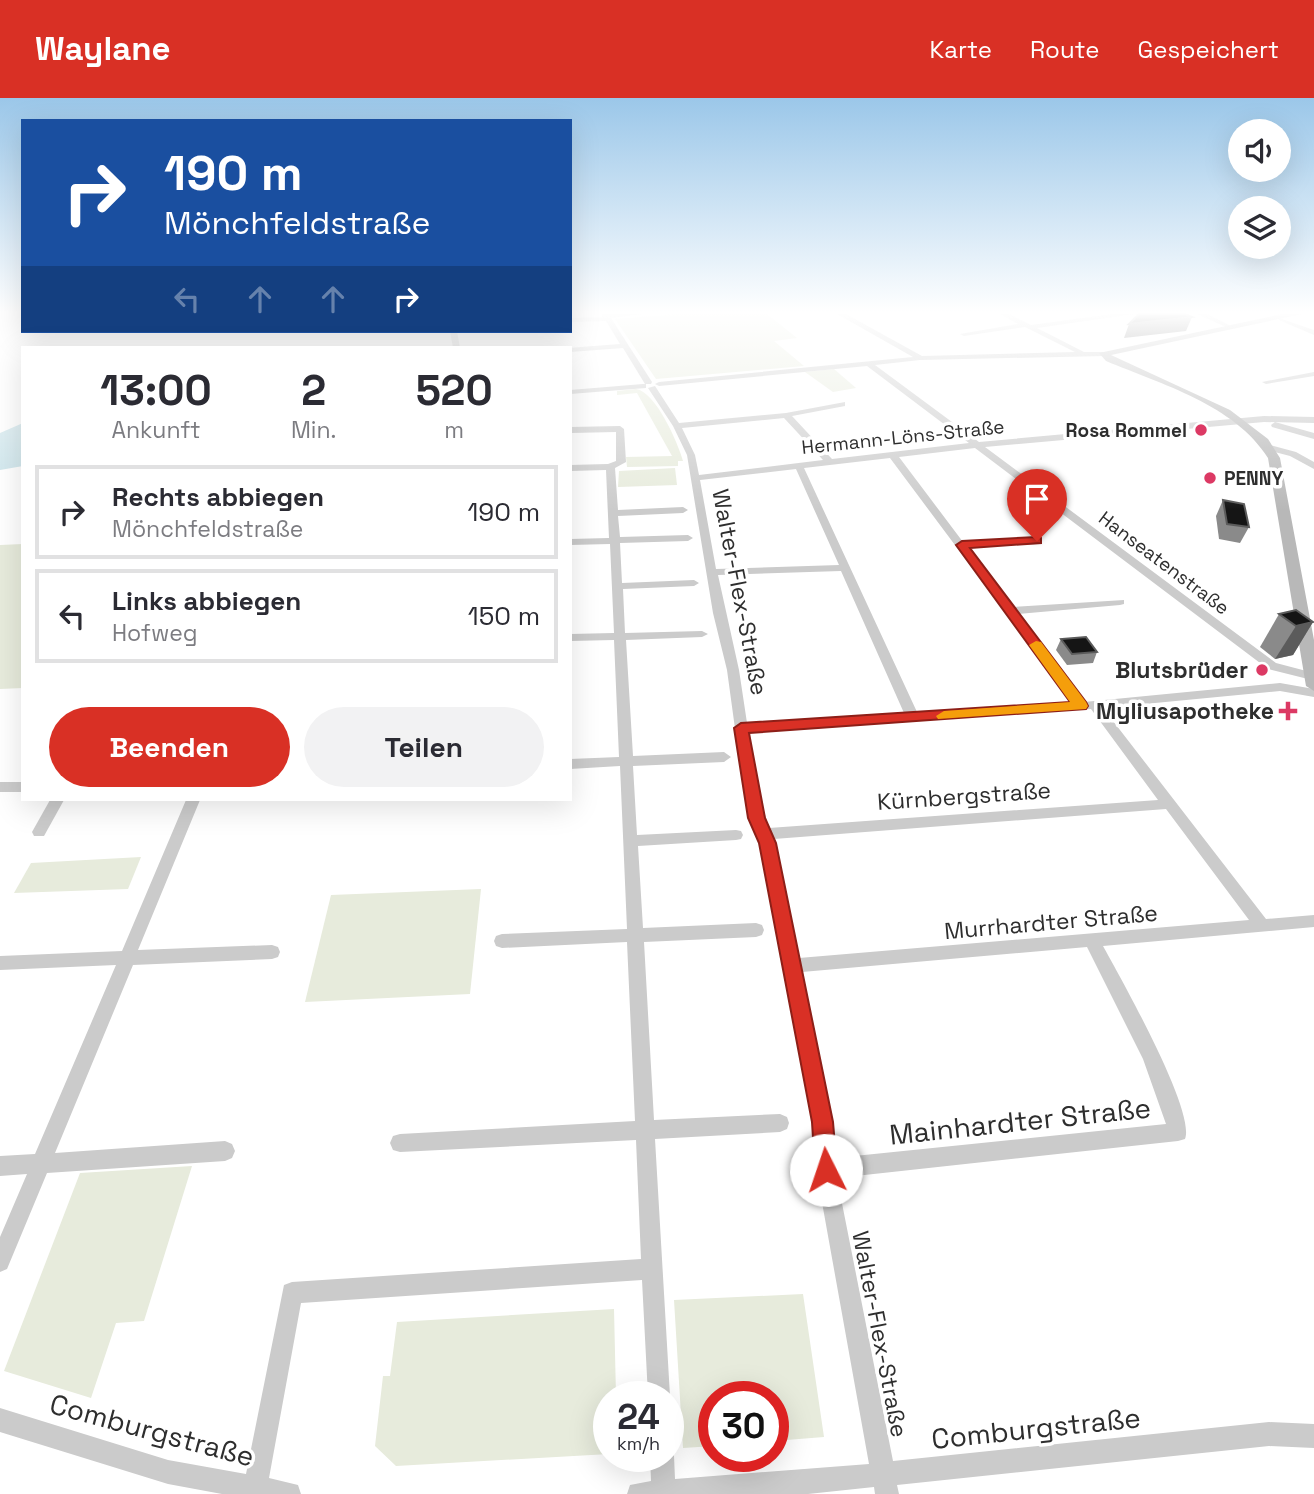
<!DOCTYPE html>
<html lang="de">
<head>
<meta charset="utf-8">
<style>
	:root { --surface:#fff; --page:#f2f2f3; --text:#2b2b33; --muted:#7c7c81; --line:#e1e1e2; --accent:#d93025 }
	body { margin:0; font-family:"Space Grotesk",sans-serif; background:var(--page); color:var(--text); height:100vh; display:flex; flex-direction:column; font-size:26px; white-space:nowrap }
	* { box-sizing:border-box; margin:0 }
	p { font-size:23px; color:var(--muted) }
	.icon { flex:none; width:38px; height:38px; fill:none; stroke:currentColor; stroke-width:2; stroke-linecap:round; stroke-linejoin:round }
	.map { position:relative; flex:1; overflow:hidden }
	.details { position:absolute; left:21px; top:248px; width:551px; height:455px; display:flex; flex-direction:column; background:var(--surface); border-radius:0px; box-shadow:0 7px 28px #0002 }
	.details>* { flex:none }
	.top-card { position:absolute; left:21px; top:21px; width:551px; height:214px; border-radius:0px; box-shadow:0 7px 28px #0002; background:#1a4fa0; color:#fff; overflow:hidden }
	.buttons { position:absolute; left:1228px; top:21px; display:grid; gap:14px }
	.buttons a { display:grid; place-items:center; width:63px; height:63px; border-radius:50%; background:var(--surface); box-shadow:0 7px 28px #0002; font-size:35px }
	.speed { position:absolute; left:593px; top:1283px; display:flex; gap:14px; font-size:35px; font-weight:700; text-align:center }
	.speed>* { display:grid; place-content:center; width:91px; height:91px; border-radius:50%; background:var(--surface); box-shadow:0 7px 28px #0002; line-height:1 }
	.speed small { font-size:18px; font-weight:400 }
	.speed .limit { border:10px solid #d22; background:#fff; color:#111 }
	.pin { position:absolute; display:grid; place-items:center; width:60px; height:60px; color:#fff; margin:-72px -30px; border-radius:50% 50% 50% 0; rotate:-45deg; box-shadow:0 0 7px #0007 }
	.pin .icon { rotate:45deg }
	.me { position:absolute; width:77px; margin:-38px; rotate:356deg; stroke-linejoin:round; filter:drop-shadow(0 0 5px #0008) }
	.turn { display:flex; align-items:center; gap:24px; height:147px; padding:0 28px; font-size:32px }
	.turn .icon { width:91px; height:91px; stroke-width:2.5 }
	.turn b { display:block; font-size:49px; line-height:60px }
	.lanes { display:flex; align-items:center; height:66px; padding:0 28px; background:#0003; justify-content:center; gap:35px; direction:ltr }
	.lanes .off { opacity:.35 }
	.eta { display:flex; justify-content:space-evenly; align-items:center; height:119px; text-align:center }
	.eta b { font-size:42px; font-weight:700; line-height:49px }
	.button { display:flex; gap:14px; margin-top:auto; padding:14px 28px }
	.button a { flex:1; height:80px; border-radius:42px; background:var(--accent); color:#fff; font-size:28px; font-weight:700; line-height:80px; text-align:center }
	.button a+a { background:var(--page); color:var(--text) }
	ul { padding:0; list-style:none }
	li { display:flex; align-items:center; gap:21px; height:94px; margin:0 14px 10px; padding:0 14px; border:4px solid var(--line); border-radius:0px }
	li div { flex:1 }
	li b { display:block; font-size:26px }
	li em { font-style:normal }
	header { display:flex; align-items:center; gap:42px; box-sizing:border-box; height:98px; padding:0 35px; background:var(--accent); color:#fff }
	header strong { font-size:33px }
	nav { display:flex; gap:38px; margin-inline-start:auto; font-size:24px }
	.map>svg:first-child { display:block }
	.green { fill:#e7ebdc }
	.water { fill:#c9e3ea }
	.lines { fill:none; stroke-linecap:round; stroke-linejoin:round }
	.minor { fill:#cbcbcb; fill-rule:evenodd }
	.secondary { fill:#b8b8b8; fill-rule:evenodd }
	.wall { fill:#8a8a8a }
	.shaded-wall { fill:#5b5b5b }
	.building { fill:#151515; stroke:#5b5b5b; stroke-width:2 }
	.route { fill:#d93025; stroke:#8d1f18; stroke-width:2 }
	.slow { fill:#f59e0b }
	.poi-dot { fill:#dc3964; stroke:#fff; stroke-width:2.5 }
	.labels { text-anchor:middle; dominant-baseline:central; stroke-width:7; stroke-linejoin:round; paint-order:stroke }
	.far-poi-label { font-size:19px; font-weight:bold; fill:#2e2e2e; stroke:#fff; text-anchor:end }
	.far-street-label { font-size:19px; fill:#2e2e2e; stroke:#fff }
	.street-label { font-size:23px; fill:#2e2e2e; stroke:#fff }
	.poi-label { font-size:23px; font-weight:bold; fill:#2e2e2e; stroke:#fff; text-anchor:end }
	.near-street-label { font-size:28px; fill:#2e2e2e; stroke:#fff }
</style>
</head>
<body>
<header>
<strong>Waylane</strong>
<nav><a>Karte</a><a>Route</a><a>Gespeichert</a></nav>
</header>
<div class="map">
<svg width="1314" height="1396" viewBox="0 0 1314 1396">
	<rect width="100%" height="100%" fill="#fff"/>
	<g class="green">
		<path d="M 677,216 L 767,216 L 797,240 L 774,243 L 804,268 L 656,281 L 615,221 Z"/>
		<path d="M 834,271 L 856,290 L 833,294 L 805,274 Z"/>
		<path d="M 636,291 C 656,294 678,345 683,363 L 678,363 L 678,368 L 627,369 L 626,359 L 672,358 L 637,295 L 617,297 L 617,293 Z"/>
		<path d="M 675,370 L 677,387 L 618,389 L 619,373 Z"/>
		<path d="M 23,446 L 23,590 L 0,591 L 0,447 Z"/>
		<path d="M 141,759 L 128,791 L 14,795 L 31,765 Z"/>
		<path d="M 481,791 L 470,896 L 305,904 L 331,797 Z"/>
		<path d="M 192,1068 L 144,1223 L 116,1225 L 91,1300 L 4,1273 L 80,1075 Z"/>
		<path d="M 803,1196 L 824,1339 L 774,1343 L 774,1298 L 714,1298 L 714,1348 L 683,1350 L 674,1202 Z"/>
		<path d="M 614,1211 L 616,1298 L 609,1298 L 609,1356 L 396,1368 L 375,1348 L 383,1278 L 390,1278 L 397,1224 Z"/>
	</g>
	<path class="water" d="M 23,325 L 23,368 L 0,372 L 0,335 Z"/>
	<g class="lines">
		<g class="minor">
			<path d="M 602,216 L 643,216 L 611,220 L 652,284 L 651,286 L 645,286 L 623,250 L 570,254 L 570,250 L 568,250 L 620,246 L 606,223 L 570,224 L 570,220 L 602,219 Z"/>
			<path d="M 837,216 L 846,216 L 922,258 L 1075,254 L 1025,229 L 964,238 L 960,236 L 1018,226 L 1000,216 L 1009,216 L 1031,227 L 1112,216 L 1134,216 L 1037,230 L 1084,254 L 1107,254 L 1108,256 L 1104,258 L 920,262 L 875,267 L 979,344 L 1264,318 L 1314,319 L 1314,325 L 1264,324 L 985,349 L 1276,565 L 1314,575 L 1314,581 L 1312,582 L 1268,571 L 975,350 L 899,359 L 963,444 L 1041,441 L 1042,443 L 1037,446 L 968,450 L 1013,509 L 1124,502 L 1124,506 L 1120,507 L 1018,516 L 1084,604 L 1280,585 L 1314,591 L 1314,599 L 1280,593 L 1103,610 L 1266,821 L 1314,817 L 1314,829 L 1103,848 C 1120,879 1196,1013 1185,1041 L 1178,1043 L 837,1080 L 893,1363 L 1269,1324 L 1314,1326 L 1314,1350 L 1269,1348 L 897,1387 L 899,1396 L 875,1396 L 874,1389 L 808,1396 L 627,1396 L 630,1387 L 651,1383 L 650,1358 L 668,1358 L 668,1349 L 674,1358 L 675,1381 L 869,1366 L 816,1071 L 814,1024 L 761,745 L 756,736 L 743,689 L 727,572 L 713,515 L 687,357 L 673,328 L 648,290 L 655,288 L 679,325 L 786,315 L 845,304 L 845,308 L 792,318 L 832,361 L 969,345 L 867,268 L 659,288 L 655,286 L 659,284 L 913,259 ZM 784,320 L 823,362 L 699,377 L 695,357 L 682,330 ZM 890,360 L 1072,604 L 917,614 L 804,370 ZM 796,371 L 839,467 L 716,471 L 700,382 ZM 841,473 L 904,615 L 747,625 L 739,572 L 718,477 ZM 1091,611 L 1158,702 L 769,730 L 757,689 L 748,634 ZM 1166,711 L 1249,822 L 799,860 L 774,741 ZM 1087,849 L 1143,961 L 1166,1026 L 835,1060 L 832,1024 L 802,874 Z"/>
			<path d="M 1197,216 L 1207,216 L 1233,229 L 1228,230 Z"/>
			<path d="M 1279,220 L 1314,232 L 1314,237 L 1279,222 Z"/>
			<path d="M 450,233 L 457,233 L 460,250 L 453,250 Z"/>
			<path d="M 1314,274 L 1314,278 L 1266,286 L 1262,284 Z"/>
			<path d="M 643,286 L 646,286 L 646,290 L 570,296 L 570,292 Z"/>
			<path d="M 1275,324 L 1314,335 L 1314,341 L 1272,329 L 1271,327 Z"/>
			<path d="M 620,328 L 624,331 L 626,364 L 615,370 L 618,412 L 683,409 L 688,412 L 683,415 L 618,418 L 620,439 L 688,437 L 693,440 L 688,443 L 620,445 L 622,485 L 694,482 L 699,485 L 694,488 L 623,491 L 625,535 L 702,533 L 708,536 L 702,539 L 626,542 L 633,658 L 724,654 L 731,659 L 724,664 L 633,668 L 637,737 L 736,732 L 741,733 L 743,737 L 741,741 L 736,742 L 638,748 L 643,830 L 756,825 L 762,827 L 764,832 L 762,837 L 756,839 L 644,844 L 654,1022 L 780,1016 L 787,1019 L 789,1025 L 787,1031 L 780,1034 L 655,1041 L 670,1298 L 668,1303 L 668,1298 L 648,1298 L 642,1182 L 301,1205 L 269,1380 L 298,1387 L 301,1396 L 222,1396 L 168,1386 L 0,1334 L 0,1310 L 168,1362 L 246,1376 L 284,1187 L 292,1184 L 641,1161 L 636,1042 L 400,1054 L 393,1052 L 390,1045 L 393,1038 L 400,1036 L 635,1023 L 627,844 L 502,850 L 496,848 L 494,843 L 496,838 L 502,836 L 627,831 L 620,668 L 570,671 L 570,661 L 619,659 L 614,542 L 570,543 L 570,536 L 614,535 L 610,446 L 570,447 L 570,441 L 609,440 L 606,372 L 570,373 L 570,367 L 608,366 L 616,363 L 616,334 L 570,335 L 570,329 Z"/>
			<path d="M 1270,347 L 1296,354 L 1314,364 L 1314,371 L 1290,358 L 1267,352 L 1266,350 Z"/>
			<rect x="0" y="684" width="23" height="10"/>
			<path d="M 50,702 L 64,702 L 44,738 L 34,738 L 32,734 Z"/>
			<path d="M 186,702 L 200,702 L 138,852 L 272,847 L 278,849 L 280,854 L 278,859 L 272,861 L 133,867 L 55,1055 L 225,1043 L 232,1046 L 235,1053 L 232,1060 L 225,1063 L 47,1075 L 7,1171 L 0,1174 L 0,1139 L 27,1076 L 0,1078 L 0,1058 L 35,1056 L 116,867 L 0,872 L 0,858 L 122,853 Z"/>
		</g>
		<path class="secondary" d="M 1282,216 L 1302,216 L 1111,257 L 1230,312 L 1268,341 L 1280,360 L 1314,542 L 1314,593 L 1306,588 L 1268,360 C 1235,307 1161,286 1106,263 L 1099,255 Z"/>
	</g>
	<g class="wall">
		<path d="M 1223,402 L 1249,429 L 1240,445 L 1219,441 L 1216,418 Z"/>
		<path d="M 1279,516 L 1313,524 L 1293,557 L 1275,561 L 1260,549 Z"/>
		<path d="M 1061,541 L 1097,554 L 1093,565 L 1067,567 L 1056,552 Z"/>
	</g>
	<g class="shaded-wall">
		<path d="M 1192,219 L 1186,233 L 1124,240 L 1129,226 Z"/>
		<path d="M 1313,524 L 1293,557 L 1275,561 L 1296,528 Z"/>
	</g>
	<g class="building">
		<path d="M 1139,216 L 1185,216 L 1192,219 L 1129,226 Z"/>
		<path d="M 1223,402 L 1244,406 L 1249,429 L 1227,426 Z"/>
		<path d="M 1296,512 L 1313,524 L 1296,528 L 1279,516 Z"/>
		<path d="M 1086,539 L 1097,554 L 1072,556 L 1061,541 Z"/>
	</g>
	<linearGradient id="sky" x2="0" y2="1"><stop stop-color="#9bc7e9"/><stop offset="0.52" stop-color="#fff"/><stop offset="1" stop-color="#fff" stop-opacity="0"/></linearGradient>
	<rect width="1314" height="412" fill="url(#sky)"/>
	<path class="route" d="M 1037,439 L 1041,440 L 1041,445 L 970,450 L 1086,604 L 1088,608 L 1086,611 L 749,635 L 765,720 L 776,745 L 833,1024 L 837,1072 L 834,1079 L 826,1083 L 818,1079 L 815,1072 L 812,1024 L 759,745 L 748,720 L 734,630 L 741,625 L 1070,604 L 956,447 L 962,443 Z"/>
	<path class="slow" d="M 1036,543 L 1041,544 L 1086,604 L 1088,608 L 1086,611 L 938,621 L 936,618 L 944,613 L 1070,604 L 1029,547 Z"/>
	<g class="poi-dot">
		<circle cx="1201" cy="332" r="7"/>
		<circle cx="1210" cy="380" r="7"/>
		<circle cx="1262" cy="572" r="7"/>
		<path d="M1284.5 602.5h7v7h7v7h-7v7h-7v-7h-7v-7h7z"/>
	</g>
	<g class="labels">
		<g class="far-poi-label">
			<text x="1187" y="332">Rosa Rommel</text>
			<text x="1224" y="380" text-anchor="start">PENNY</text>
		</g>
		<g class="far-street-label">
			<text transform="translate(903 339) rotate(-6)">Hermann-Löns-Straße</text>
			<text transform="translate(1164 465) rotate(37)">Hanseatenstraße</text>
		</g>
		<g class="street-label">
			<text transform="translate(740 494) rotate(79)">Walter-Flex-Straße</text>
			<text transform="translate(964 698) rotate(-4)">Kürnbergstraße</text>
			<text transform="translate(1051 824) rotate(-5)">Murrhardter Straße</text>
			<text transform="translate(880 1236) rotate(79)">Walter-Flex-Straße</text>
		</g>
		<g class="poi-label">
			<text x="1248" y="572">Blutsbrüder</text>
			<text x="1274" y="613">Myliusapotheke</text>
		</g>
		<g class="near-street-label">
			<text transform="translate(1020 1023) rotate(-6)">Mainhardter Straße</text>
			<text transform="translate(1036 1330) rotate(-6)">Comburgstraße</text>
			<text transform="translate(152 1332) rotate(15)">Comburgstraße</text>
		</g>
	</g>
</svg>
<div class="buttons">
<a><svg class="icon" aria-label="sound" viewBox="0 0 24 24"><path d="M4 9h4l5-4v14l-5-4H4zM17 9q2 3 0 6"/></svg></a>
<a><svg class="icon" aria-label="layers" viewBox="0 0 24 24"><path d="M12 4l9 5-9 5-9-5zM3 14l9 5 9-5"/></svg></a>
</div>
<div class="speed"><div>24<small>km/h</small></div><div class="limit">30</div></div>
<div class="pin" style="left:1037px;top:443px;background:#d93025"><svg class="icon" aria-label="arrive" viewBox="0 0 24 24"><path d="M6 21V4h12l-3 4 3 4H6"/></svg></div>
<svg class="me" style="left:826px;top:1072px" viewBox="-20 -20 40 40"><circle r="19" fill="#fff"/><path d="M0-13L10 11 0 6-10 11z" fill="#d93025"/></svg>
<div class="top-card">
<div class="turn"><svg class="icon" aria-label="right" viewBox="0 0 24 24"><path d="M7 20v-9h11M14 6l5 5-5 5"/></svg><div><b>190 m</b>Mönchfeldstraße</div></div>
<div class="lanes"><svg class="icon off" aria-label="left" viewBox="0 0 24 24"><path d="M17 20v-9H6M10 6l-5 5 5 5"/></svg><svg class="icon off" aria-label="ahead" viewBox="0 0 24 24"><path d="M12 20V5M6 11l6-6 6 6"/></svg><svg class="icon off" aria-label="ahead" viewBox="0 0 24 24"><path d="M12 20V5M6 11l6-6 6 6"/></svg><svg class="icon" aria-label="right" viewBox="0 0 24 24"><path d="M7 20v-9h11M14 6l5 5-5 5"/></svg></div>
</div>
<section class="details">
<div class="eta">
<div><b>13:00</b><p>Ankunft</p></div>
<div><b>2</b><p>Min.</p></div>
<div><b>520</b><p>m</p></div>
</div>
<ul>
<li><svg class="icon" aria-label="right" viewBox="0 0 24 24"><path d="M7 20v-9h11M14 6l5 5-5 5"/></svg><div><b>Rechts abbiegen</b><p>Mönchfeldstraße</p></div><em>190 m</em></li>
<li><svg class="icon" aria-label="left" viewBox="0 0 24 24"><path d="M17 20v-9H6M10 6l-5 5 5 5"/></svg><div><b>Links abbiegen</b><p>Hofweg</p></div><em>150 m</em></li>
</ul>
<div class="button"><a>Beenden</a><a>Teilen</a></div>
</section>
</div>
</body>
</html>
